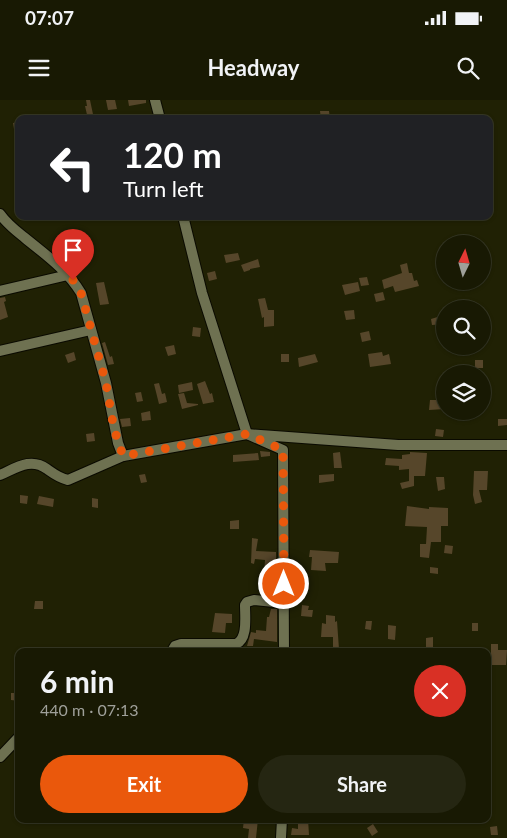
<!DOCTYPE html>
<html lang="en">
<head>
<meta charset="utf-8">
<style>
	:root { --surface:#181903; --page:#252612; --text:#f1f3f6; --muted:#9fa09a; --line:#363825; --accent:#ea580c }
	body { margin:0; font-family:Lato,sans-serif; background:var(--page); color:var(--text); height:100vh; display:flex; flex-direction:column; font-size:19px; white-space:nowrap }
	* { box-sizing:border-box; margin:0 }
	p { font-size:16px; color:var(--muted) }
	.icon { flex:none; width:28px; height:28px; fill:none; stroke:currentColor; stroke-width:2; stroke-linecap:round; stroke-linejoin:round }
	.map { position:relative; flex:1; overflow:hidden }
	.details { position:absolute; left:15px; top:548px; width:476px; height:175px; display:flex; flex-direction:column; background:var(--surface); border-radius:10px; box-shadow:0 1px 4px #0004,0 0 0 1px var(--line) }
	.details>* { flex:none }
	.top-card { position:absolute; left:15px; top:15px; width:478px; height:105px; border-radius:10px; box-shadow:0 1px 4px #0004,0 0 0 1px var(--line); background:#202124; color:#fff; overflow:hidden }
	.needle { width:32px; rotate:5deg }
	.controls { position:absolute; left:436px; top:135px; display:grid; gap:10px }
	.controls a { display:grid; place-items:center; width:55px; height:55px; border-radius:50%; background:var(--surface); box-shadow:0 1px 4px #0004,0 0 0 1px var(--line); font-size:25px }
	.pin { position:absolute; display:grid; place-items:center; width:42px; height:42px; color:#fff; margin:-51px -21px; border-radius:50% 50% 50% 0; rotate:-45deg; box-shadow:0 0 5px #0007 }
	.pin .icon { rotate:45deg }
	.me { position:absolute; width:55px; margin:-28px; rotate:0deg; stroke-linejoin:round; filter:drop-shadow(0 0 4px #0008) }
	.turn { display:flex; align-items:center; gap:18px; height:105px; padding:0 25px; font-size:22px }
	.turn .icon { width:65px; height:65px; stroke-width:2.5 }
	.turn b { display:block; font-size:35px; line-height:42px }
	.round { display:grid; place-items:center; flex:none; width:52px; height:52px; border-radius:26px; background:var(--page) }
	.head { display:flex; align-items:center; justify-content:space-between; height:85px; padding:0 25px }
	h1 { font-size:30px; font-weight:700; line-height:38px }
	.button { display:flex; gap:10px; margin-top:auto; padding:10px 25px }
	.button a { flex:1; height:58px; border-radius:30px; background:var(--accent); color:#fff; font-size:20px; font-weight:700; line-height:58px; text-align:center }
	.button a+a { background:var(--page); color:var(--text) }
	.status { display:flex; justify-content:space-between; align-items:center; height:35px; padding:0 25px; background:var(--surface); direction:ltr }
	.status svg { height:14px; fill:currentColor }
	header { display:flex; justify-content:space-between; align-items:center; height:65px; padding:0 25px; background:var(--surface); font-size:22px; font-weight:700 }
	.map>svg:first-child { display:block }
	.building { fill:#56462a }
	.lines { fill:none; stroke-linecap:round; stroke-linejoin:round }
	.minor-casing { stroke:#0a0a00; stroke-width:12 }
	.minor { stroke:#6e7151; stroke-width:10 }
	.route { stroke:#ea580c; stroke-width:9; stroke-dasharray:0 16.2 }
</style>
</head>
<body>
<div class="status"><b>07:07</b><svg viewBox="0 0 49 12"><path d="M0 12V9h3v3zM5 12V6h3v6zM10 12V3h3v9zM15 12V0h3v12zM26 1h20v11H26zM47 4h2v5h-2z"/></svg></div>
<header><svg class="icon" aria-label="menu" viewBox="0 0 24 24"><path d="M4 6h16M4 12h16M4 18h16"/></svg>Headway<svg class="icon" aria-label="search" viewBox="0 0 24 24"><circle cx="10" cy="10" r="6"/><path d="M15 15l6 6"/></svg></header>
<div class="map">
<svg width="507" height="738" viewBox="0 0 507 738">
	<rect width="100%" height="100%" fill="#202104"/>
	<g class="building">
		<path d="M 86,0 L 90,0 L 94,19 L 88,19 L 85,6 L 87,6 Z"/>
		<path d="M 106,0 L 115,0 L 117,9 L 108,10 Z"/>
		<path d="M 128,0 L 146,0 L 146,3 L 129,6 Z"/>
		<path d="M 320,11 L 329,11 L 330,19 L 321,19 Z"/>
		<path d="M 19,22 L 19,41 L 16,41 L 13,23 Z"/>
		<path d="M 90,137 L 92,145 L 85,146 L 83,138 Z"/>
		<path d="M 238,153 L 240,160 L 226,163 L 224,155 Z"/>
		<path d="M 258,159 L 260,167 L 250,169 L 250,170 L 244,172 L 241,165 Z"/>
		<path d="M 407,163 L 409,173 L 412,173 L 414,181 L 417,180 L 419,186 L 395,192 L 393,186 L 384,189 L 382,180 L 402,173 L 400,165 Z"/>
		<path d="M 215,171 L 217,179 L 209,181 L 207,173 Z"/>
		<path d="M 367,177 L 369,185 L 361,186 L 359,178 Z"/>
		<path d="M 104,182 L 109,204 L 100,205 L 96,183 Z"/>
		<path d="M 358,182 L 360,191 L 345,195 L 342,185 Z"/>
		<path d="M 383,192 L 385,200 L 376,202 L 374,194 Z"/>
		<path d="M 5,197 L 6,201 L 4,202 L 8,217 L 0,220 L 0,198 Z"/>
		<path d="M 265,198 L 268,210 L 274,210 L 274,226 L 264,227 L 264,217 L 262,218 L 258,199 Z"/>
		<path d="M 354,210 L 355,219 L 346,220 L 344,211 Z"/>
		<path d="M 444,215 L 445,224 L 432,225 L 431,219 Z"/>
		<path d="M 193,227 L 201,228 L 200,237 L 192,236 Z"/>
		<path d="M 369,231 L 371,240 L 362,242 L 360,233 Z"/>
		<path d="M 105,242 L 110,257 L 112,256 L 114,264 L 108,265 L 102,243 Z"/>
		<path d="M 174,245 L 176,254 L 168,256 L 165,247 Z"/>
		<path d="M 74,252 L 76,260 L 68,263 L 65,255 Z"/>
		<path d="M 382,252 L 383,256 L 389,254 L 391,264 L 370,267 L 368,254 Z"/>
		<rect x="281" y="254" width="8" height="8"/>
		<path d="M 315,254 L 318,262 L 299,267 L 298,258 Z"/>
		<rect x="475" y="260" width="8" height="8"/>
		<path d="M 205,281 L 210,294 L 212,293 L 214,302 L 203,304 L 197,284 Z"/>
		<path d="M 192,282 L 193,290 L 179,293 L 178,285 Z"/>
		<path d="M 159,283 L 162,294 L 165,293 L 167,302 L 159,304 L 154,284 Z"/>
		<path d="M 141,292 L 143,301 L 137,302 L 135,293 Z"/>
		<path d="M 184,293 L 187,303 L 198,304 L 198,305 L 182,309 L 178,294 Z"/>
		<path d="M 430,300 L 445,300 L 445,309 L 429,310 Z"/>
		<path d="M 150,311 L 151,320 L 142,321 L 141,313 Z"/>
		<path d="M 130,318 L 131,326 L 122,327 L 120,319 Z"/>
		<path d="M 498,319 L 507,319 L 507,325 L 498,326 Z"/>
		<path d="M 436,329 L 444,330 L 443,337 L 435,336 Z"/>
		<path d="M 94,333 L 95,341 L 87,342 L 86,334 Z"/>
		<path d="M 260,351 L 270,352 L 270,356 L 261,357 Z"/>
		<path d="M 340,352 L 342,368 L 334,368 L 333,353 Z"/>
		<path d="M 410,352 L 427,353 L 425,376 L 414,376 L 414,386 L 402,389 L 400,383 L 409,381 L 409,369 L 399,370 L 399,366 L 385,365 L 386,358 L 402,359 L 402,355 L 410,354 Z"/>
		<path d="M 258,353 L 259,360 L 233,362 L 233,355 Z"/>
		<path d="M 474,371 L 488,371 L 487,390 L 479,390 L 482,402 L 475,404 L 473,395 Z"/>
		<path d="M 145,374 L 147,382 L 141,383 L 139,375 Z"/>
		<path d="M 334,374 L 334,381 L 319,383 L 319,375 Z"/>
		<path d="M 436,377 L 444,377 L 445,389 L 438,391 Z"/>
		<path d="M 20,395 L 28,396 L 27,404 L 20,403 Z"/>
		<path d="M 39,396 L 54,399 L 53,407 L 37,404 Z"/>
		<path d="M 92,398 L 98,399 L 98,408 L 92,407 Z"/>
		<path d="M 407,406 L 429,409 L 429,407 L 448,408 L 448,426 L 441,426 L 441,442 L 431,442 L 429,458 L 420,457 L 420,444 L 426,444 L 427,427 L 405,426 Z"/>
		<path d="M 239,420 L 239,429 L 230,429 L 230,421 Z"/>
		<path d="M 252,438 L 258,439 L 256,451 L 276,452 L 276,473 L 264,473 L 265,460 L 255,459 L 254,464 L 251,463 Z"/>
		<path d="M 445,445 L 453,446 L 452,454 L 444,453 Z"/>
		<path d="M 310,450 L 339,452 L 338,463 L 325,463 L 326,471 L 311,470 L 312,457 L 309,457 Z"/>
		<path d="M 430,467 L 438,468 L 438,474 L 430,473 Z"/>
		<path d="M 35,501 L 43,501 L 43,509 L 34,509 Z"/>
		<path d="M 302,505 L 309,506 L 308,510 L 313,510 L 312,517 L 301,516 Z"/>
		<path d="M 271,509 L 277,509 L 277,542 L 254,539 L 253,546 L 247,546 L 251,532 L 256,533 L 256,530 L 266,531 L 267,517 L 269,517 Z"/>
		<path d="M 215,513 L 232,514 L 232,523 L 226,523 L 225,533 L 212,532 Z"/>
		<path d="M 326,515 L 335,516 L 335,522 L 337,521 L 339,549 L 333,549 L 333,537 L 321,537 L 322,523 L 326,524 Z"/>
		<path d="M 366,521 L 372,521 L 371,530 L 365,529 Z"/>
		<rect x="472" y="523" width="6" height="8"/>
		<path d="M 388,525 L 396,526 L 395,540 L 388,539 Z"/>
		<path d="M 433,537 L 433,548 L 426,548 L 426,538 Z"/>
		<path d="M 491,544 L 498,544 L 498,550 L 507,550 L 506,565 L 488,565 L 488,554 L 491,554 Z"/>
		<path d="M 11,593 L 19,593 L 19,601 L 11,600 Z"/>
		<path d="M 244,719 L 258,719 L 256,738 L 248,738 L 249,729 L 243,728 Z"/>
		<path d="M 298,719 L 308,719 L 309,735 L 291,735 L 292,728 L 298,729 Z"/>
		<path d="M 373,724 L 378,732 L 372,736 L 367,728 Z"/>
		<path d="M 497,726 L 498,735 L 491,735 L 490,727 Z"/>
	</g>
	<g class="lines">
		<g class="minor-casing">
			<g id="minor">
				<path d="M 155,0 L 160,19"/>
				<path d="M 0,114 C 7,124 15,130 25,138 C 46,155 67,170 81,193 L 106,283 L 118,343 L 123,356 L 247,334 L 398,345 L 507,345"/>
				<path d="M 183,116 L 202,193 L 247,334 L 283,350 L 284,551"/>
				<path d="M 0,191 L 68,175"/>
				<path d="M 0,251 L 91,230"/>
				<path d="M 0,375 C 16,368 31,357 47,369 C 54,374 59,378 68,380 L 123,356"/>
				<path d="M 172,551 L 175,546 L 181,544 L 236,544 C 248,539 245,517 245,505 L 247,502 L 254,500 L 284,503"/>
				<path d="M 0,657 L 19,637"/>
				<path d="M 281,738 L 282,719"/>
			</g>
		</g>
		<use href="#minor" class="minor"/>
	</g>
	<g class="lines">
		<path class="route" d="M 73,180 L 81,193 L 106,283 L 114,329 L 123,356 L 247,334 L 283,350 L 284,484"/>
	</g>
</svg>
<div class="controls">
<a><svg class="needle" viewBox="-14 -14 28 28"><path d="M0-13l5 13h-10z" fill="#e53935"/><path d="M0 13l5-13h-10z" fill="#9fa09a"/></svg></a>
<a><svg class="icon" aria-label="search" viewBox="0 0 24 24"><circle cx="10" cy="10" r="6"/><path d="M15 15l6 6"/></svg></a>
<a><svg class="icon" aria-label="layers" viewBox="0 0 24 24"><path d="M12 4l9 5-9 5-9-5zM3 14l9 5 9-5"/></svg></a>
</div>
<div class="pin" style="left:73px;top:180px;background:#d93025"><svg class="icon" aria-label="arrive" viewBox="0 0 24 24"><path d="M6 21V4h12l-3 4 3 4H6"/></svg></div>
<svg class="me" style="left:284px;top:484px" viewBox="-20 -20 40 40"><circle r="17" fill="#ea580c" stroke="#fff" stroke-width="3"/><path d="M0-11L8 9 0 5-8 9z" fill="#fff"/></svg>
<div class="top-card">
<div class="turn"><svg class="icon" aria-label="left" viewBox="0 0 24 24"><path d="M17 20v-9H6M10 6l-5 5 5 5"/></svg><div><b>120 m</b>Turn left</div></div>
</div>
<section class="details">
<div class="head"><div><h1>6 min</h1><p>440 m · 07:13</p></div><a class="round" style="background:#d93025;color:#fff"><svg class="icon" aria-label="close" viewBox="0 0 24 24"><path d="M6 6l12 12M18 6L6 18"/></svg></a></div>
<div class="button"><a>Exit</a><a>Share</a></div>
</section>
</div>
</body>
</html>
